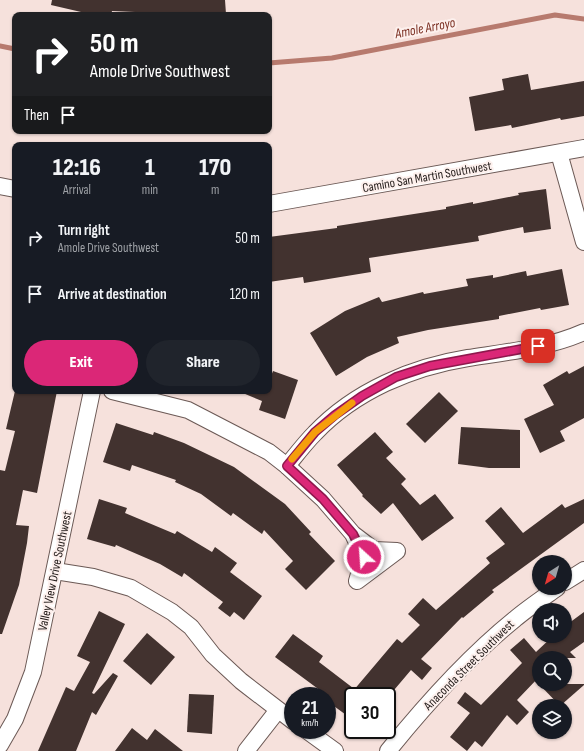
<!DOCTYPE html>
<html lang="en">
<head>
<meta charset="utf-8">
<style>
	:root { --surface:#171b24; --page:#20242c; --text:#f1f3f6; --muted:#9ea1a6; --accent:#db2777 }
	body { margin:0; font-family:"Sofia Sans Condensed",sans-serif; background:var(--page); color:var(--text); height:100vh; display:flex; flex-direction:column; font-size:15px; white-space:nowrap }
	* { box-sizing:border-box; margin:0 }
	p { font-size:13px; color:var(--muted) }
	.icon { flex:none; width:22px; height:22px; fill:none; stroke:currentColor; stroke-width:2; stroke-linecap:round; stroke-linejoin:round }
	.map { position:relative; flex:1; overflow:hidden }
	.panel { position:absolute; left:12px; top:142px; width:260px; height:252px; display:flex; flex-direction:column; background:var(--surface); border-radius:8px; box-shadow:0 1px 3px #0004 }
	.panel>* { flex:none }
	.hud { position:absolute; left:12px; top:12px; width:260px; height:122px; border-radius:8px; box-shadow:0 1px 3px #0004; background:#202124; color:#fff; overflow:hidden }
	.needle { width:26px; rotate:217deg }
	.fabs { position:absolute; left:532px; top:555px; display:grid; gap:8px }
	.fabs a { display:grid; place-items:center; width:40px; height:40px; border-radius:50%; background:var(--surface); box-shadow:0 1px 3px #0004; font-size:20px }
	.speed { position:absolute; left:284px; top:687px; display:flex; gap:8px; font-size:20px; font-weight:700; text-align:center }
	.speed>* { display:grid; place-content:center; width:52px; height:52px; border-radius:50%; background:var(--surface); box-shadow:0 1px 3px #0004; line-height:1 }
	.speed small { font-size:10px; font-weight:400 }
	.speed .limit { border:2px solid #111; border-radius:6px; background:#fff; color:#111 }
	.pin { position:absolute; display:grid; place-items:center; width:34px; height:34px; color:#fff; margin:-17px; border-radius:8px; box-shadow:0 2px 6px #0006 }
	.me { position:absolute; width:44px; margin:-22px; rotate:334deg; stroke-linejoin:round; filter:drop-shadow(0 0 3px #0008) }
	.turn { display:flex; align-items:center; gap:14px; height:84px; padding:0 12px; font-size:18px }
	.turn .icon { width:52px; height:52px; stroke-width:2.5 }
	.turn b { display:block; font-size:28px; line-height:34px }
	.then { display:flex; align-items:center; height:38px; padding:0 12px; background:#0003; gap:8px; font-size:15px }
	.eta { display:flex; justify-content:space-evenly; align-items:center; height:68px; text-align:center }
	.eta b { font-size:24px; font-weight:800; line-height:28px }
	.action { display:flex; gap:8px; margin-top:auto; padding:8px 12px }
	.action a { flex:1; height:46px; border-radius:24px; background:var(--accent); color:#fff; font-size:16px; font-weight:800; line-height:46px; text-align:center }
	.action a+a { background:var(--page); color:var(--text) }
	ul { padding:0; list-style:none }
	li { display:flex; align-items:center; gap:12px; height:56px; padding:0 12px }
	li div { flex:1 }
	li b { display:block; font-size:15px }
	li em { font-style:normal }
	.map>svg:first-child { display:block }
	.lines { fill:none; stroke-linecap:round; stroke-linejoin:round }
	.stream { stroke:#b77a6e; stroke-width:5 }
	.building { fill:#42322f }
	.minor-casing { stroke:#6b5955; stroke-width:18 }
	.minor { stroke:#fff; stroke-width:16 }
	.route-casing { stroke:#8e194d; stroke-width:10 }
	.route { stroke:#db2777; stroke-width:7 }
	.slow { stroke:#f59e0b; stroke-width:7 }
	.labels { text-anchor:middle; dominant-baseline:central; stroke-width:4; stroke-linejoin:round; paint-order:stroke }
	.street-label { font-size:13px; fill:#221b19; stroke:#fdf0ed }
	.water-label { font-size:14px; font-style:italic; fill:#7b2f22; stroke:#fdf0ed }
</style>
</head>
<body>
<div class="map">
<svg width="584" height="751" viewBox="0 0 584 751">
	<rect width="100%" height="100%" fill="#f6e1dc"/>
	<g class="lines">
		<g class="stream">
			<path d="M 0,46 L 15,49"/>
			<path d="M 269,63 L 332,58 L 555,15 L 584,19"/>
		</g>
	</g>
	<g class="building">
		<path d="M 52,0 L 225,0 L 226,14 L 158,15 L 158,13 L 112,11 L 111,15 L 94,15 L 51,5 Z"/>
		<path d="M 528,74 L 531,90 L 584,81 L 584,116 L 561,120 L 560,118 L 512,128 L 511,125 L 475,131 L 469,97 L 504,90 L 502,79 Z"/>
		<path d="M 546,189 L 551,229 L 524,233 L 523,227 L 478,236 L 479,241 L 369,258 L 371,272 L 304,283 L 303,277 L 269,282 L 269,237 L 337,228 L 337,226 L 446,209 L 446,207 L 473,202 L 473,204 L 519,195 L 518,193 Z"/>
		<path d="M 562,269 L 569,305 L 541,310 L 540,308 L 499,316 L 499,319 L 428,330 L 397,337 L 399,343 L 367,357 L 336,376 L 310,333 L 345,311 L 379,297 L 382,302 L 423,292 L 424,294 L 468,286 L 466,279 L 493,275 L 493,278 L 526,271 L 527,276 Z"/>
		<path d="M 584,366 L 584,418 L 560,431 L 565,441 L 540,453 L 524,419 L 554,405 L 543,385 L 567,371 L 569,374 Z"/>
		<path d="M 273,371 L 298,380 L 285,419 L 259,410 L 262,401 L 238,391 L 269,391 L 269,381 Z"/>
		<path d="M 15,391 L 57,391 L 37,493 L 23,490 L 16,525 L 29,526 L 27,543 L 19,585 L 2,634 L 0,634 L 0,470 L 5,471 L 15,431 L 6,429 Z"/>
		<path d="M 439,392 L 458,411 L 425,443 L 406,424 Z"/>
		<path d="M 116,423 L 153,435 L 154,432 L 184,443 L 234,467 L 285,504 L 311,532 L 309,534 L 335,561 L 306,590 L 285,569 L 293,561 L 264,530 L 262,534 L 233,513 L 231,516 L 201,494 L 175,482 L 176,480 L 132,465 L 130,471 L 103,462 Z"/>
		<path d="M 461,427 L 520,430 L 520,468 L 489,468 L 458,464 Z"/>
		<path d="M 375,432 L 393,452 L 386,458 L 406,479 L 401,484 L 420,505 L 435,494 L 454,518 L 422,541 L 393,503 L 381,514 L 362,496 L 363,495 L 337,465 Z"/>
		<path d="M 99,499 L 127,508 L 125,513 L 175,534 L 177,531 L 212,552 L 215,547 L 237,563 L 230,572 L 262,596 L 244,620 L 234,612 L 230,617 L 218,608 L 223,602 L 184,573 L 182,577 L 160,564 L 116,545 L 115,547 L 87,539 Z"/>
		<path d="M 584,499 L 584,523 L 492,590 L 494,592 L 463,618 L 462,617 L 421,659 L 432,668 L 422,680 L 411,670 L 389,696 L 353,696 L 353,720 L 327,701 L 327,696 L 323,696 L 325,694 L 275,657 L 293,634 L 323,656 L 319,662 L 353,688 L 353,691 L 397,639 L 402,643 L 420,625 L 408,614 L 423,598 L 436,610 L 490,563 L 486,558 L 505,544 L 485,521 L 501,507 L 523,533 L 562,504 L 565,508 Z"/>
		<path d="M 99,611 L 125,624 L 92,693 L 94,694 L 113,673 L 118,676 L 96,715 L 92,712 L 76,751 L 38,751 L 66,687 L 74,691 L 90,662 L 77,656 Z"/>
		<path d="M 584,612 L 584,642 L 570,652 L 576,658 L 539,658 L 539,677 L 517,700 L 529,712 L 517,725 L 507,715 L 482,747 L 475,741 L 467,751 L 450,737 L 470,713 L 457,703 L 465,692 L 481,705 L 522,663 L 510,650 L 524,638 L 536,652 L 553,636 L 565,636 L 565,626 Z"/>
		<path d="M 147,633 L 175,657 L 151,685 L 123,661 Z"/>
		<path d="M 539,684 L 584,684 L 584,685 L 560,706 Z"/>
		<path d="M 189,694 L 214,695 L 212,734 L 187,732 Z"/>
		<path d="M 132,728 L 147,740 L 155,729 L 183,751 L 115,751 Z"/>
	</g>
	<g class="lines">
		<g class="minor-casing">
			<g id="minor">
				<path d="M 559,153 L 584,242"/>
				<path d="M 0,186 L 15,189"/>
				<path d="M 269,204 L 584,148"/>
				<path d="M 112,391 L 188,410 L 269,452 L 287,466 L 323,499 L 353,534 L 374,550 L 397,551 L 357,581 L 364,557 L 353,534"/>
				<path d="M 287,466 C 296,455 305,443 315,433 C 355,391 412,367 468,358 C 507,352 548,348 584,332"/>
				<path d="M 55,571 L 93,577 L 131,588 L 172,612 L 191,627 L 213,655 L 241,681 L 293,721"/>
				<path d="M 565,582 L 584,570"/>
				<path d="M 306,730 L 335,751"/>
				<path d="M 0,745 L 15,719 L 33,672 L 92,391"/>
				<path d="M 246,751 L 278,710"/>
				<path d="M 388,751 C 426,704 468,657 515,619 C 528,608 543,598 557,588"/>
			</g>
		</g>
		<use href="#minor" class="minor"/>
	</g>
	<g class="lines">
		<g class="route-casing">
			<path id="route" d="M 364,557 L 353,534 L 323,499 L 287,466 L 315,432 L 335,415 L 362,396 L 396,377 L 430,366 L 538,346"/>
		</g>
		<use href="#route" class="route"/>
		<path class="slow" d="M 292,459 L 315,432 L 352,403"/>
	</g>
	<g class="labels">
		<g class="street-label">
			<text transform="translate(427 177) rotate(-10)">Camino San Martin Southwest</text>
			<text transform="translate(55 571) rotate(-78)">Valley View Drive Southwest</text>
			<text transform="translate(469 665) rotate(-45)">Anaconda Street Southwest</text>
		</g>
		<g class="water-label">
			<text transform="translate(425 28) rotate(-11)">Amole Arroyo</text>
		</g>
	</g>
</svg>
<div class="fabs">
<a><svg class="needle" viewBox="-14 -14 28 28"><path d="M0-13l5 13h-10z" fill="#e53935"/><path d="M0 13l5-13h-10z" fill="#9ea1a6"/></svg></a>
<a><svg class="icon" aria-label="sound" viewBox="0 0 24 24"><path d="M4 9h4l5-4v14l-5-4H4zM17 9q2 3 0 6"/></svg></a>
<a><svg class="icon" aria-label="search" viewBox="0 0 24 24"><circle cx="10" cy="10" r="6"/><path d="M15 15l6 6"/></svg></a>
<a><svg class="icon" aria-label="layers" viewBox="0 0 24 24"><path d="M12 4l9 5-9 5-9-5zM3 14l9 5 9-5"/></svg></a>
</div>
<div class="speed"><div>21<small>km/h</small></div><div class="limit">30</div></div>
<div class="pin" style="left:538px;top:346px;background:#d93025"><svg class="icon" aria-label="arrive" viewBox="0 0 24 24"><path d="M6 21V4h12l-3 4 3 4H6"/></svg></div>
<svg class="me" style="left:364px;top:557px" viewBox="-20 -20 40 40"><circle r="17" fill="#db2777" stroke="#fff" stroke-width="3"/><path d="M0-11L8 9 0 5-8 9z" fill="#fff"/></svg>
<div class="hud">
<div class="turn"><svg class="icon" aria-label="right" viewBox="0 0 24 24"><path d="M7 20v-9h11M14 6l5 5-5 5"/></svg><div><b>50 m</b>Amole Drive Southwest</div></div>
<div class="then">Then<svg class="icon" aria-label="arrive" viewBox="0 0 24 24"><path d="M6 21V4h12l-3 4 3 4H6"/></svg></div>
</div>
<section class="panel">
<div class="eta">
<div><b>12:16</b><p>Arrival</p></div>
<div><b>1</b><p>min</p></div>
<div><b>170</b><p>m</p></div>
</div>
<ul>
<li><svg class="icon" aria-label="right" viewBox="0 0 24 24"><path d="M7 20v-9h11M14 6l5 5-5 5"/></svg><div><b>Turn right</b><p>Amole Drive Southwest</p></div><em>50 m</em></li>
<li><svg class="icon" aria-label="arrive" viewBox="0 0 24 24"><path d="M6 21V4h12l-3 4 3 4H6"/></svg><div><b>Arrive at destination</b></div><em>120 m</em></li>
</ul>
<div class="action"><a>Exit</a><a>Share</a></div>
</section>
</div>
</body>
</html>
